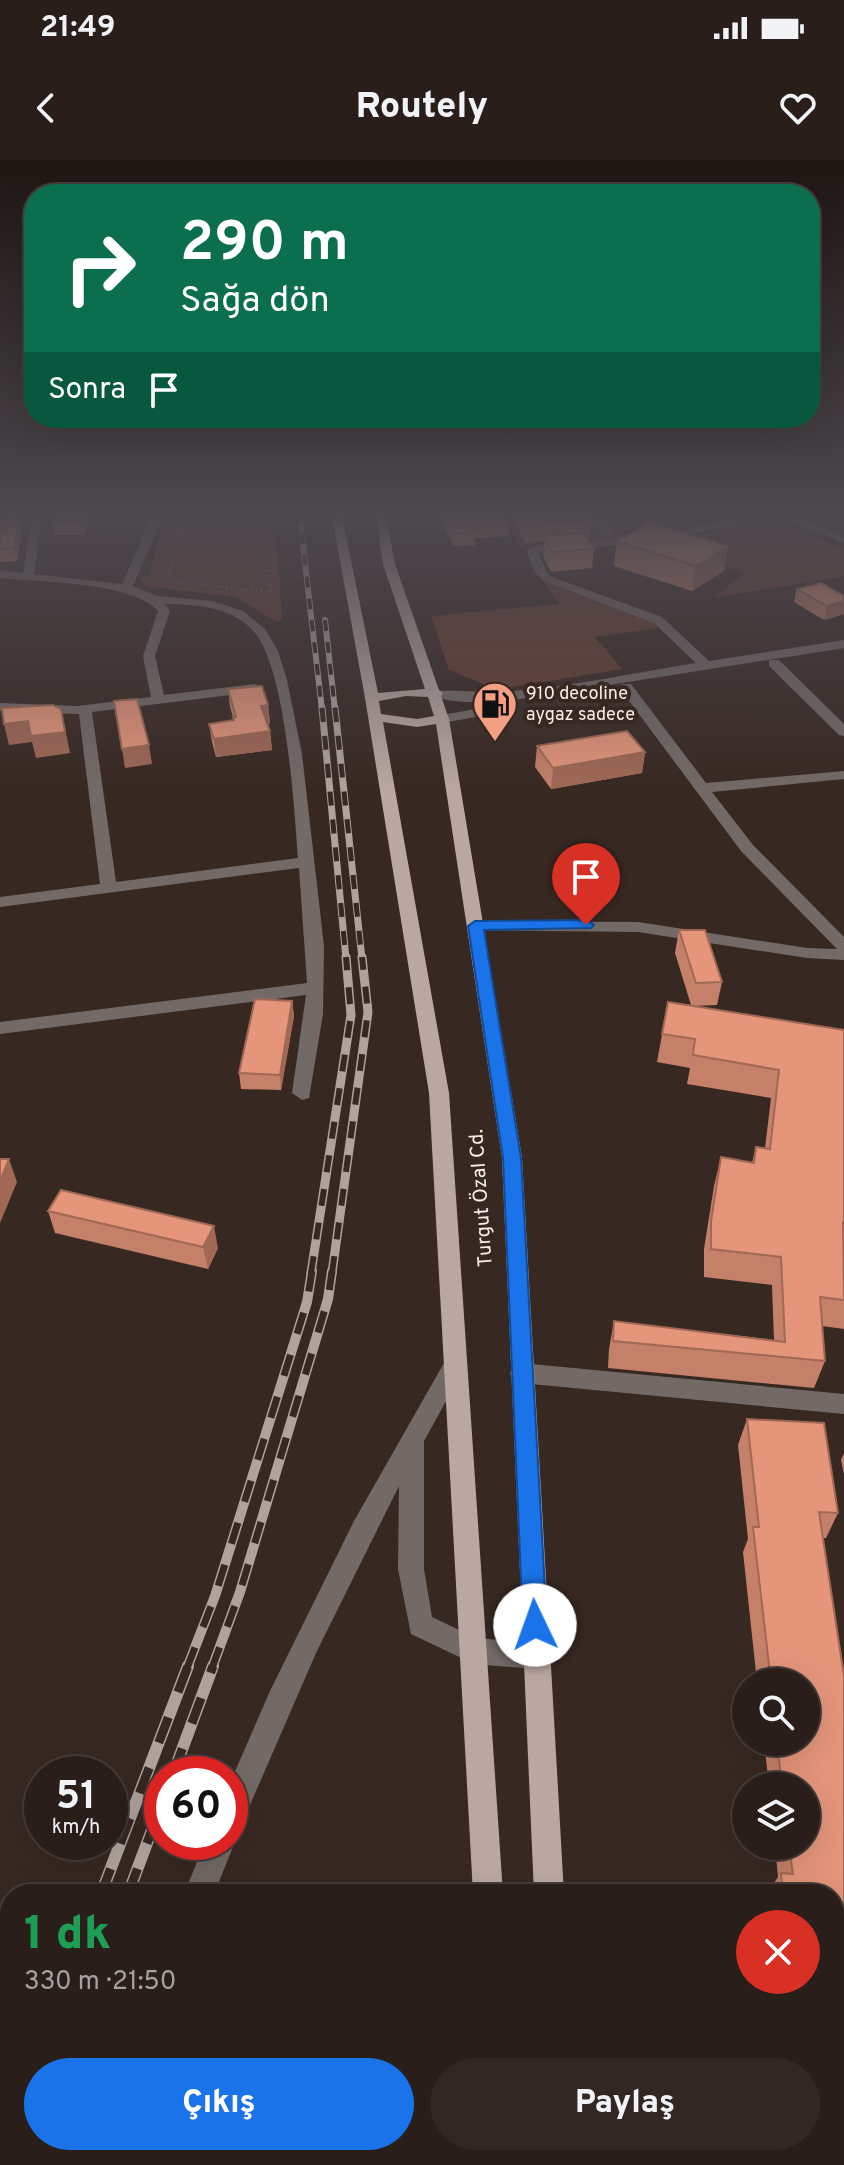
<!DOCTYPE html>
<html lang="tr">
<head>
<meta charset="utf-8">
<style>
	:root { --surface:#2a1e1a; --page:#322723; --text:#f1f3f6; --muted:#a5a2a2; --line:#463c39; --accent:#1a73e8 }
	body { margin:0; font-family:Overpass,sans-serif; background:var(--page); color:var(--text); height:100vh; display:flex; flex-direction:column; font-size:30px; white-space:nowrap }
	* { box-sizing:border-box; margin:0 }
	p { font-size:26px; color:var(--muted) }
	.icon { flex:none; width:44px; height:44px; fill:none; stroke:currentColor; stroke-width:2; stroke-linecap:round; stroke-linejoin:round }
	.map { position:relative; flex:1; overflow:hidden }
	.sheet { position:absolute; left:0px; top:1724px; width:844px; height:282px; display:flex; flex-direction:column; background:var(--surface); border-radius:32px 32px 0 0; box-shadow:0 8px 32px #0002,0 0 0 2px var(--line) }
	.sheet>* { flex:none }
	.top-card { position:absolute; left:24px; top:24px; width:796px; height:244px; border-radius:32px; box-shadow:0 8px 32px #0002,0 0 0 2px var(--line); background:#0b6e4f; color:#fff; overflow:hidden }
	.buttons { position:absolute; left:732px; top:1508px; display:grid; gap:16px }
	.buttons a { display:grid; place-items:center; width:88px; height:88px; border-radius:50%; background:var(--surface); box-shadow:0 8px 32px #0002,0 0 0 2px var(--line); font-size:40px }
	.speed { position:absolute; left:24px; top:1596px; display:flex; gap:16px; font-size:40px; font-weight:700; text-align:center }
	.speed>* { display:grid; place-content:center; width:104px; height:104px; border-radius:50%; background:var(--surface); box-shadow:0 8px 32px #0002,0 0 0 2px var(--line); line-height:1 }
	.speed small { font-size:20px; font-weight:400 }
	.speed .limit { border:12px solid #d22; background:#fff; color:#111 }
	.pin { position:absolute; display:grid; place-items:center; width:68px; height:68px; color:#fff; margin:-82px -34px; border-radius:50% 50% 50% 0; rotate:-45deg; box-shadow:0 0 8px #0007 }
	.pin .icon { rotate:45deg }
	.me { position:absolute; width:88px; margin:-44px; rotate:357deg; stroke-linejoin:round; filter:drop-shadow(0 0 6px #0008) }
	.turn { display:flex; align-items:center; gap:28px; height:168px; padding:0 24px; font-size:36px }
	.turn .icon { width:104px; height:104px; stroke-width:2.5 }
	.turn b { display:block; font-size:56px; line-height:68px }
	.then { display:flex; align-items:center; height:76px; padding:0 24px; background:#0003; gap:16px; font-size:30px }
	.round { display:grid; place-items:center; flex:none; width:84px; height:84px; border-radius:42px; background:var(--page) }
	.head { display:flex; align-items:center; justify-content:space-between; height:136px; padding:0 24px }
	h1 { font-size:48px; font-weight:800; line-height:60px; color:#1e9e55 }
	.cta { display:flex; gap:16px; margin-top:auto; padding:16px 24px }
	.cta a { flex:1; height:92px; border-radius:48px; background:var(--accent); color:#fff; font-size:32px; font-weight:800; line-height:92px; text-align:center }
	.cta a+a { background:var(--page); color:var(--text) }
	.status { display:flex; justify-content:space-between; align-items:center; height:56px; padding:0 40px; background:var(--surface); direction:ltr }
	.status svg { height:22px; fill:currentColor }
	header { display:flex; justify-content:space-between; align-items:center; height:104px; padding:0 24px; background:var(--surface); font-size:36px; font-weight:800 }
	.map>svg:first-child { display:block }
	.green { fill:#653c2f }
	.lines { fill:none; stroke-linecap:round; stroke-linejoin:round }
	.path { stroke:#8f817c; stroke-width:2; stroke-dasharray:1 4; stroke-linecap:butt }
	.minor { fill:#736a67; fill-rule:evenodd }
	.major { fill:#baa7a1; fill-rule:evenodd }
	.rail-far4-casing { stroke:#b0a39e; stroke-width:6 }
	.rail-far3-casing { stroke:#b0a39e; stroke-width:7 }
	.rail-far2-casing { stroke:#b0a39e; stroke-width:9 }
	.rail-far1-casing { stroke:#b0a39e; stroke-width:10 }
	.rail-casing { stroke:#b0a39e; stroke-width:12 }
	.rail-far4 { stroke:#382822; stroke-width:4; stroke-dasharray:11; stroke-linecap:butt }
	.rail-far3 { stroke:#382822; stroke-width:5; stroke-dasharray:14; stroke-linecap:butt }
	.rail-far2 { stroke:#382822; stroke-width:6; stroke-dasharray:17; stroke-linecap:butt }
	.rail-far1 { stroke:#382822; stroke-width:7; stroke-dasharray:22; stroke-linecap:butt }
	.rail { stroke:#382822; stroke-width:9; stroke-dasharray:27; stroke-linecap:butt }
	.wall { fill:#c48069 }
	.shaded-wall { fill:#a06855 }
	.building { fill:#e4957a; stroke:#a06855; stroke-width:2 }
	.route { fill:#1a73e8; stroke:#114b97; stroke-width:2 }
	.labels { text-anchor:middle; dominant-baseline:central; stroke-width:8; stroke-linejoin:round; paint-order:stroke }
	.far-poi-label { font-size:18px; fill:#faeeea; stroke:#382822; text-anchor:start }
	.street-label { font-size:20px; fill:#faeeea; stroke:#382822 }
</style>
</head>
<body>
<div class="status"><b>21:49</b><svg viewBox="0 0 49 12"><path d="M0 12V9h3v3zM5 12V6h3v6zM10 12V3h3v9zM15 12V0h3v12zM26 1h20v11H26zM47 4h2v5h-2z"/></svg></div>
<header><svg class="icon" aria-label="back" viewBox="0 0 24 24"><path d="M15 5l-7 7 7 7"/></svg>Routely<svg class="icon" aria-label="heart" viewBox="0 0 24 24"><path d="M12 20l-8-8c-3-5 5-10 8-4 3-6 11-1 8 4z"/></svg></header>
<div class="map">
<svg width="844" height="2005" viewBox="0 0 844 2005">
	<rect width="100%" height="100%" fill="#382822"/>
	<g class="green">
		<path d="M 166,351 L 268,351 L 278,394 L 282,461 L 275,461 L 236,437 L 144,426 L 141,417 L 150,415 Z"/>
		<path d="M 489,351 L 650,351 L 605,360 L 628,379 L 519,387 L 507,360 Z"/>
		<path d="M 776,361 L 844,389 L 844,416 L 714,437 L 745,413 L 658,384 L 660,381 Z"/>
		<path d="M 542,420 L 652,462 L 659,468 L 595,477 L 622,509 L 506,528 L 491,527 L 449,510 L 431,456 L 559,444 Z"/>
	</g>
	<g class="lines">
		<g class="path">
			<path d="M 182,351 L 168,421 L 270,432 L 269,396 L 262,351"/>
			<path d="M 178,372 L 265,369"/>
		</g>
		<g class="minor">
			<path d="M 33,351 L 43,351 L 34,414 L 122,424 L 144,374 L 151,351 L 161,351 L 156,374 L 133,426 L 157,436 L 212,441 L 243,451 L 265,469 L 278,491 L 287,520 L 302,594 L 324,786 L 323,854 L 309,938 L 302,940 L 292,933 L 306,835 L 0,874 L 0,862 L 307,823 L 299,708 L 0,747 L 0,737 L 100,724 L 79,554 L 0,551 L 0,543 L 78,546 L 151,537 L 143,496 L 158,451 C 133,422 39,422 0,418 L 0,410 L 23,413 ZM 165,444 C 196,444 235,447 256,474 C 286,514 294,645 298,698 L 116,722 L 92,552 L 255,532 L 262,528 L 255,524 L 164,535 L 155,496 L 170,451 Z"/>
			<path d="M 582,351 L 593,351 L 612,374 L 610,376 L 602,376 Z"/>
			<path d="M 770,351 L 784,351 L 844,376 L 844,383 L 781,357 L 648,382 L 539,393 L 546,411 L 552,417 L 662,457 L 709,501 L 844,480 L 844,488 L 520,539 C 496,541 449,547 429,533 C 435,528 487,533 501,532 C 566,528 632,513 696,503 L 654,463 L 544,421 L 535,413 L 526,390 L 532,387 L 648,376 Z"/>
			<path d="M 769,500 L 779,500 L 844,564 L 844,576 L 839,575 L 769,506 Z"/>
			<path d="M 621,524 L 631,524 L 706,623 L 844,611 L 844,619 L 712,632 L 753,685 L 844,777 L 844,800 L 807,798 L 638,772 L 469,770 L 467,766 L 475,761 L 638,762 L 807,788 L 837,789 L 741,691 L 621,530 Z"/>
			<path d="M 509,543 L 514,544 L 514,550 L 442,563 L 435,559 L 442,555 Z"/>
			<path d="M 456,1193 L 464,1196 L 467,1203 L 424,1281 L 424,1409 L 432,1457 L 476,1478 L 536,1483 L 546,1487 L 549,1496 L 546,1505 L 536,1509 L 474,1504 L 411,1474 L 398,1409 L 399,1326 L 316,1493 L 240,1668 L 231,1672 L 235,1682 L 214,1734 L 184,1734 L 205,1682 L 230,1682 L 230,1623 L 270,1531 L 354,1361 L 448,1196 Z"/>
			<path d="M 521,1203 L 844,1234 L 844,1254 L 521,1223 L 513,1220 L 510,1213 L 513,1206 Z"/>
			<path d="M 77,1996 L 111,1996 L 107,2005 L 73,2005 Z"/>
		</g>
		<g class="major">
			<path d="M 331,351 L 341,351 L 378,533 L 425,529 L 383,404 L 375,351 L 385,351 L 395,404 L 439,530 L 443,533 L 441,536 L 449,559 L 522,998 L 564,1734 L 534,1734 L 502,998 L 436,564 L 417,567 L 383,562 L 449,933 L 503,1734 L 473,1734 L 429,933 L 365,538 ZM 406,536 L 428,537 L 434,556 L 417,559 L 381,554 L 379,541 Z"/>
			<rect x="488" y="1996" width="34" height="9"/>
			<rect x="546" y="1996" width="34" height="9"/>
		</g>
		<g class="rail-far4-casing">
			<g id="rail-far4">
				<path d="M 299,351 L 322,550"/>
				<path d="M 325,460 L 335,550"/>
			</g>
		</g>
		<g class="rail-far3-casing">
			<g id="rail-far3">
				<path d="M 322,548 L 346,799"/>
				<path d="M 335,548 L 362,799"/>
			</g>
		</g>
		<g class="rail-far2-casing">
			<g id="rail-far2">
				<path d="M 311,1113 L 351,855 L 346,797"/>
				<path d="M 332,1113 L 368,852 L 362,797"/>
			</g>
		</g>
		<g class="rail-far1-casing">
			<g id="rail-far1">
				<path d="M 187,1508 L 215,1436 L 307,1142 L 312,1111"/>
				<path d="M 212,1508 L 240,1432 L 328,1139 L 332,1111"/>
			</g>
		</g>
		<g class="rail-casing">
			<g id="rail">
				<path d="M 173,1614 L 213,1506"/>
				<path d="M 101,1734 L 188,1506"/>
				<path d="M 128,1734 L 162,1643"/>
				<path d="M 0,1983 L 10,1963"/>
				<path d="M 19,2005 L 24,1996"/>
			</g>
		</g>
		<use href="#rail-far4" class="rail-far4"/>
		<use href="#rail-far3" class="rail-far3"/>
		<use href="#rail-far2" class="rail-far2"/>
		<use href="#rail-far1" class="rail-far1"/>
		<use href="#rail" class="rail"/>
	</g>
	<g class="wall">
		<path d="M 96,351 L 84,375 L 55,375 L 53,362 Z"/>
		<path d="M 441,351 L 504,351 L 509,364 L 509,376 L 475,378 L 475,385 L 453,386 L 441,358 Z"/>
		<path d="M 515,351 L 587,351 L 592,359 L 590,378 L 587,378 L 594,389 L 592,408 L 551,412 L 543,396 L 544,381 L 525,382 L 514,361 Z"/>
		<path d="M 19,357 L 22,370 L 17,401 L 0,402 L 0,358 Z"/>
		<path d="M 617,381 L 728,386 L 724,411 L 692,431 L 614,406 Z"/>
		<path d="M 797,429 L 844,436 L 844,454 L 824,460 L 794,442 Z"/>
		<path d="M 228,529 L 268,545 L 270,563 L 268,564 L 270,571 L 272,590 L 216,597 L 212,582 L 209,564 L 234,560 L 230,547 Z"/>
		<path d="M 537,586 L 645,592 L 642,613 L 551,629 L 535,607 Z"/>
		<path d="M 679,770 L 722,822 L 717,845 L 693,846 L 844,870 L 844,1169 L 822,1166 L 825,1201 L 814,1228 L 608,1208 L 609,1189 L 614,1161 L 774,1180 L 772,1125 L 704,1117 L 704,1089 L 714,1026 L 721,997 L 752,1003 L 756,987 L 765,988 L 771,938 L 687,924 L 690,908 L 657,902 L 668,842 L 691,845 L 675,793 Z"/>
		<path d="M 292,841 L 294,856 L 281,930 L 241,929 L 239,913 Z"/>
		<path d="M 48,1051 L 218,1088 L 208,1109 L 55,1073 Z"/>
		<path d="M 747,1259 L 838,1353 L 826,1378 L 823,1378 L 844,1516 L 844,1788 L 834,1787 L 834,1734 L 769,1734 L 769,1731 L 778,1717 L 775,1686 L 806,1686 L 806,1626 L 769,1626 L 764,1582 L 806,1582 L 806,1522 L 757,1522 L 743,1392 L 748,1379 L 738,1285 Z"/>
		<path d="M 844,1293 L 844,1314 L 841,1300 Z"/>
		<path d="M 698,1996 L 834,1996 L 843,2005 L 700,2005 Z"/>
	</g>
	<g class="shaded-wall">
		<path d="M 87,351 L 96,351 L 84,375 L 82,362 Z"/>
		<path d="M 19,357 L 22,370 L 17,401 L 14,388 Z"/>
		<path d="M 728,386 L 724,411 L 692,431 L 696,406 Z"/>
		<path d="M 844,441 L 844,454 L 824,460 L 827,446 Z"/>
		<path d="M 268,545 L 270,563 L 263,564 L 261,546 Z"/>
		<path d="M 61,549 L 70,593 L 36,598 L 32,582 L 9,585 L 4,564 Z"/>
		<path d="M 270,571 L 272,590 L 216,597 L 214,579 Z"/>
		<path d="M 149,585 L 152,604 L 125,608 L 122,589 Z"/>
		<path d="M 645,592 L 642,613 L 551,629 L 553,608 Z"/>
		<path d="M 292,841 L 294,856 L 281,930 L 280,915 Z"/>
		<path d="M 9,999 L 17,1022 L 0,1063 L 0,1021 Z"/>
		<path d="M 214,1066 L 218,1088 L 208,1109 L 203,1087 Z"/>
	</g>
	<g class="building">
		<path d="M 59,351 L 87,351 L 82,362 L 53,362 Z"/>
		<path d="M 443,351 L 504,351 L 509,364 L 472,366 L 475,372 L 453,374 Z"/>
		<path d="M 520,351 L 587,351 L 592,359 L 526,363 Z"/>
		<path d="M 19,357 L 14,388 L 0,389 L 0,358 Z"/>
		<path d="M 650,362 L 728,386 L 696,406 L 617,381 Z"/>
		<path d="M 583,373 L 594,389 L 552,392 L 544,376 Z"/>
		<path d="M 821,423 L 844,436 L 844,441 L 827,446 L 797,429 Z"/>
		<path d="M 262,526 L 268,545 L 261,546 L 270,571 L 214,579 L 209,564 L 234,560 L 233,557 L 236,557 L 228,529 Z"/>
		<path d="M 137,539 L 149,585 L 122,589 L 114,541 Z"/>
		<path d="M 53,545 L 61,549 L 65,572 L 31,576 L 28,561 L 4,564 L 2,548 Z"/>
		<path d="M 627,571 L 645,592 L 553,608 L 537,586 Z"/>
		<path d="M 679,770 L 705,770 L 722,822 L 696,823 Z"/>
		<path d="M 255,839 L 292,841 L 280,915 L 239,913 Z"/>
		<path d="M 668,842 L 844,870 L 844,1062 L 843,1062 L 844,1140 L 820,1137 L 825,1201 L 613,1181 L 614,1161 L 785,1182 L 781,1097 L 711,1089 L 711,1061 L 721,997 L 754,1003 L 756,987 L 770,989 L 779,910 L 693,895 L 695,879 L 662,874 Z"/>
		<path d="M 0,999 L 9,999 L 0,1021 Z"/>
		<path d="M 61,1030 L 214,1066 L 203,1087 L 48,1051 Z"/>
		<path d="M 747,1259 L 824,1263 L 838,1353 L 819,1352 L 844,1516 L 844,1771 L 840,1770 L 841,1776 L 834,1776 L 834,1734 L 783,1734 L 781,1713 L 793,1714 L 789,1686 L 806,1686 L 806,1626 L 782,1626 L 777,1582 L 806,1582 L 806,1522 L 771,1522 L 753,1367 L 759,1367 Z"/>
		<path d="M 834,1970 L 843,2005 L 710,2005 L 707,1996 L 834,1996 Z"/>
	</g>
	<linearGradient id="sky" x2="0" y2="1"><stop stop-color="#1f1613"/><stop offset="0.56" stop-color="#4d484f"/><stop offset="1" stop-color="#4d484f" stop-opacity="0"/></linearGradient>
	<rect width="844" height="632" fill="url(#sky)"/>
	<path class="route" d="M 586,760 L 594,765 L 591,768 L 484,770 L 521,998 L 547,1465 L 543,1473 L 535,1477 L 526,1473 L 523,1465 L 503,998 L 468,766 L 475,761 Z"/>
	<defs>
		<g id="fuel-pin" transform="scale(2.3)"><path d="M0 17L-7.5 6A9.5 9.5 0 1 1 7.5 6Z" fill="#f39f83" stroke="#382822"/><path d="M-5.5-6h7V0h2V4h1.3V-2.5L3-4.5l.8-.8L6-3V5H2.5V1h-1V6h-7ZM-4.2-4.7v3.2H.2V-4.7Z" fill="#111"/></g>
	</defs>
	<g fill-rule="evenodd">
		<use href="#fuel-pin" x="495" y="544"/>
	</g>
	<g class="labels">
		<g class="far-poi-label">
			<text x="526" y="534">910 decoline<tspan x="526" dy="21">aygaz sadece</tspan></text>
		</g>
		<g class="street-label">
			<text transform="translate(482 1038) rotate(-94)">Turgut Özal Cd.</text>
		</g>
	</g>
</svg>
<div class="buttons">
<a><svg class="icon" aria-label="search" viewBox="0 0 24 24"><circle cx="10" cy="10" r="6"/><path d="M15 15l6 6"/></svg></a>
<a><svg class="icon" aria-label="layers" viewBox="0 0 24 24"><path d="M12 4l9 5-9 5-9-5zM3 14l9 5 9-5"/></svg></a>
</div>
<div class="speed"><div>51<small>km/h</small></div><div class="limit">60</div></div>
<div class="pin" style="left:586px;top:765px;background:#d93025"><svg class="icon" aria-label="arrive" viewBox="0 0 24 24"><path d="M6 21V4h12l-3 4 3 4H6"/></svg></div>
<svg class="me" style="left:535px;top:1465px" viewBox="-20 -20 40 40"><circle r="19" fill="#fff"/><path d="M0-13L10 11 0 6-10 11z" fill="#1a73e8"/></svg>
<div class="top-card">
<div class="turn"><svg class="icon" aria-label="right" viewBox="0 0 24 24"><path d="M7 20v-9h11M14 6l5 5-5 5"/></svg><div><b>290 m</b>Sağa dön</div></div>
<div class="then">Sonra<svg class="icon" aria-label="arrive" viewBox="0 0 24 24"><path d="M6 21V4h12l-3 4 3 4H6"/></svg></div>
</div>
<section class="sheet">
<div class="head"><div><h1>1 dk</h1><p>330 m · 21:50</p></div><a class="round" style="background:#d93025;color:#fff"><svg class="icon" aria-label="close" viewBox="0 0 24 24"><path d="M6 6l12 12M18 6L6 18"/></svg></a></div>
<div class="cta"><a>Çıkış</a><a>Paylaş</a></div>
</section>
</div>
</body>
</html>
